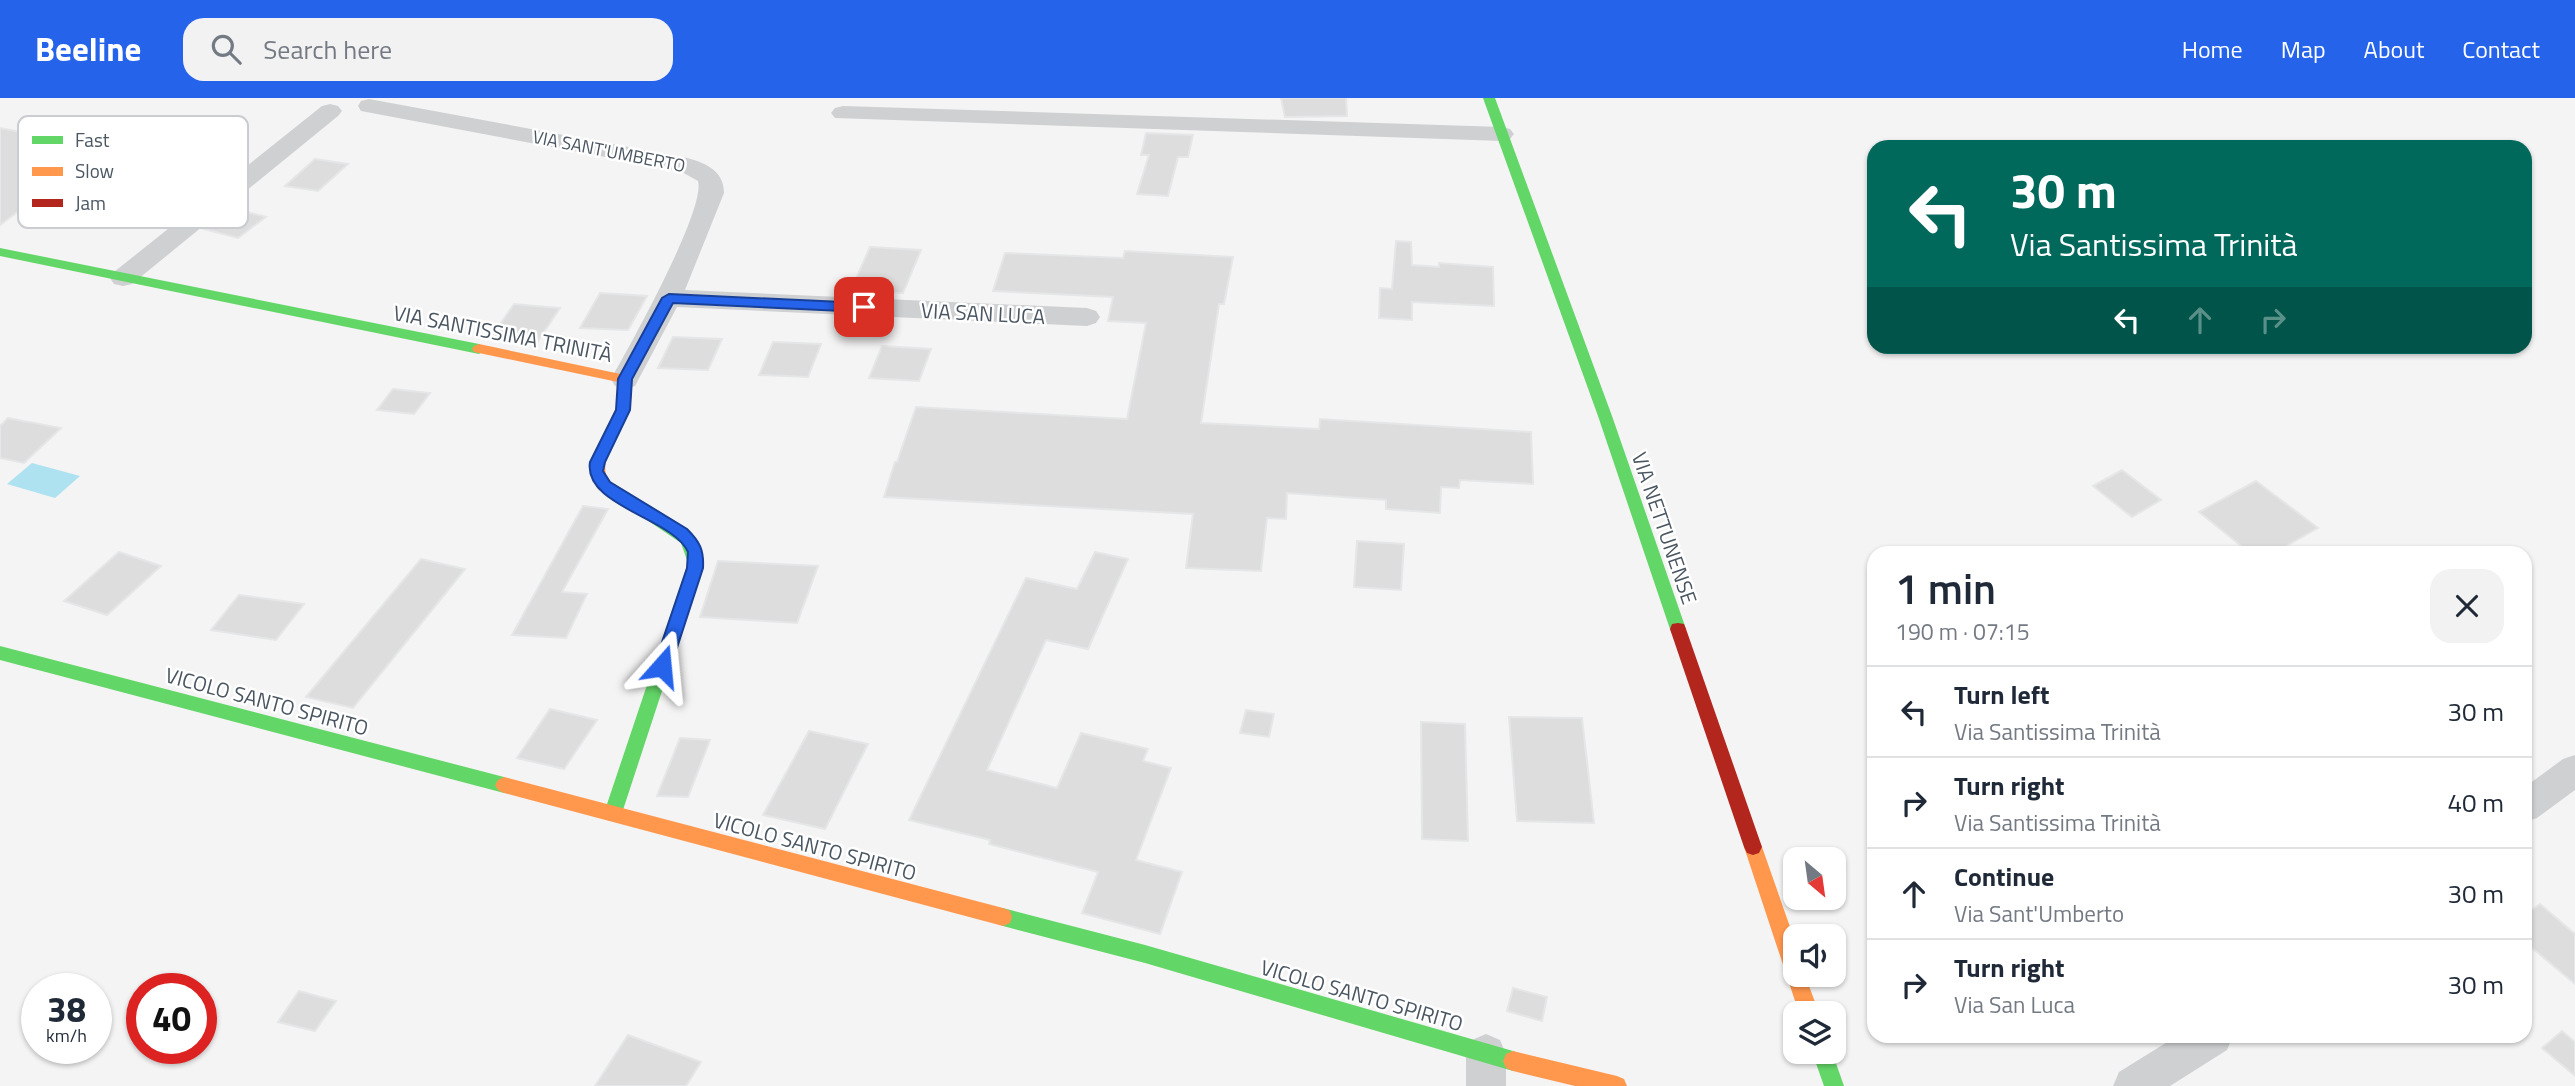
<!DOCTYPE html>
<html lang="en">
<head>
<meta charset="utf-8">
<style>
	:root { --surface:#fff; --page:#f2f2f3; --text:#1f2937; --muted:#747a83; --line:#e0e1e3; --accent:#2563eb }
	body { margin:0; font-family:"Titillium Web",sans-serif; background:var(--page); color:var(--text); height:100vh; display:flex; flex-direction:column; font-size:26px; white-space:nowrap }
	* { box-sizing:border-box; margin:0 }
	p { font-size:23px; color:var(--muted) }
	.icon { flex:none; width:38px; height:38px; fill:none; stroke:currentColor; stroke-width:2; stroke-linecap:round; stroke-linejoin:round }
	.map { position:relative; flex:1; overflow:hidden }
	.drawer { position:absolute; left:1867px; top:448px; width:665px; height:497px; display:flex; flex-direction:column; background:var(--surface); border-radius:21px; box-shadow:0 2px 5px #0004 }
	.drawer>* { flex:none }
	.top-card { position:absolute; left:1867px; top:42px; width:665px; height:214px; border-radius:21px; box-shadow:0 2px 5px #0004; background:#00695c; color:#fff; overflow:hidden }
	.needle { width:46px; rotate:151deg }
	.fabs { position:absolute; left:1783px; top:749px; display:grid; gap:14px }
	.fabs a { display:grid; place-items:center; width:63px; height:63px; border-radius:14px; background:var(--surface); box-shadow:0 2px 5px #0004; font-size:35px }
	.speed { position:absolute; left:21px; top:875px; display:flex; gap:14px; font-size:35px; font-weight:700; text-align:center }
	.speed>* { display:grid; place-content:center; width:91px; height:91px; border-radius:50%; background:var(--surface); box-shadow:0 2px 5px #0004; line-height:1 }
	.speed small { font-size:18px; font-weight:400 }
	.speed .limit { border:10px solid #d22; background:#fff; color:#111 }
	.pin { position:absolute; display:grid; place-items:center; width:60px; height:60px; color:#fff; margin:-30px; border-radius:14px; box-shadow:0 4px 10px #0006 }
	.me { position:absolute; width:77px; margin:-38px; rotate:18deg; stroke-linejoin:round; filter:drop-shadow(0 0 5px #0008) }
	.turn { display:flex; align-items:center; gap:24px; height:147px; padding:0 28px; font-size:32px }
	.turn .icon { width:91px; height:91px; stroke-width:2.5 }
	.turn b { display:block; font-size:49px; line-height:60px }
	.lanes { display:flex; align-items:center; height:66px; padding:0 28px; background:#0003; justify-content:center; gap:35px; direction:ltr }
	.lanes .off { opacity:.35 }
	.round { display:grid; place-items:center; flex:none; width:74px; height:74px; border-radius:21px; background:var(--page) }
	.head { display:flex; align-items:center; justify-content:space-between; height:119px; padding:0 28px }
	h1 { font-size:42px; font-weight:600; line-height:52px }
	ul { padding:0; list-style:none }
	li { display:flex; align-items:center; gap:21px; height:91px; padding:0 28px; border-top:2px solid var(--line) }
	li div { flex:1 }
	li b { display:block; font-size:26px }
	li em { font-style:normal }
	header { display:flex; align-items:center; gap:42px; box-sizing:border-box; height:98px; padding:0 35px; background:var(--accent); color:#fff }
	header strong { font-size:33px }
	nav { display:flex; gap:38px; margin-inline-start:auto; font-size:24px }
	.search { width:490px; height:63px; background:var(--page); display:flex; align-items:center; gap:18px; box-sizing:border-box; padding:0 24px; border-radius:21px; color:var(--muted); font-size:26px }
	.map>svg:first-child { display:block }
	.water { fill:#aee2f0 }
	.building { fill:#ddddde; stroke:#e5e6e7; stroke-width:2 }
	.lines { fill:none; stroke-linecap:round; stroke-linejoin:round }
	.street { fill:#ced0d2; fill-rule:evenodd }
	.fast { fill:#63d668; fill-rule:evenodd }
	.slow { fill:#ff974d; fill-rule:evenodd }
	.jam { fill:#b3261e; fill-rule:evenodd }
	.route { fill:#2563eb; stroke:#184099; stroke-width:2 }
	.labels { text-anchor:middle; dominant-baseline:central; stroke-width:5; stroke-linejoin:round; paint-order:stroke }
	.far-street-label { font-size:18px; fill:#4a5661; stroke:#fff }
	.street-label { font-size:21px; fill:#4a5661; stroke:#fff }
	.key { fill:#fff; stroke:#c9ccd0; stroke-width:2 }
	.key-label { font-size:19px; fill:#4a5661 }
</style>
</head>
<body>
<header>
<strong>Beeline</strong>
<div class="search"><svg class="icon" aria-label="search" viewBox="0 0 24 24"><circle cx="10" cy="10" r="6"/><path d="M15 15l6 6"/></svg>Search here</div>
<nav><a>Home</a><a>Map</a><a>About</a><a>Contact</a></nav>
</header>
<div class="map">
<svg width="2575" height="988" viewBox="0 0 2575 988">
	<rect width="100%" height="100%" fill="#f4f4f4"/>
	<path class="water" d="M 32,365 L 80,378 L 55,400 L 7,386 Z"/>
	<g class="building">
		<path d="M 1281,0 L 1346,0 L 1347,18 L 1285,19 Z"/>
		<path d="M 0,30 L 83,46 L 73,53 L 79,55 L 32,89 L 47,92 L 0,127 Z"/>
		<path d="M 1146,35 L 1193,37 L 1188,59 L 1178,59 L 1168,98 L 1137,96 L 1149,57 L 1141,57 Z"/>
		<path d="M 315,61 L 348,66 L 318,93 L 285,88 Z"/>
		<path d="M 232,110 L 266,119 L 238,140 L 204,131 Z"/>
		<path d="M 1396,143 L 1411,144 L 1412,167 L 1439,169 L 1439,165 L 1493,169 L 1494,208 L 1412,204 L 1412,222 L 1379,220 L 1380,190 L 1392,191 Z"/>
		<path d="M 870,149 L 921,152 L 903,195 L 851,192 Z"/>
		<path d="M 1125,153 L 1233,159 L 1224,206 L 1219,206 L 1201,325 L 1319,331 L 1320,321 L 1531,334 L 1533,386 L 1460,382 L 1459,390 L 1441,389 L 1440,415 L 1386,411 L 1386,402 L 1287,395 L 1286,421 L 1267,420 L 1261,473 L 1186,470 L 1193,416 L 884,399 L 895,364 L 897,364 L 916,309 L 1127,321 L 1146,225 L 1108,223 L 1113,199 L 993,193 L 1005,155 L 1123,160 Z"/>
		<path d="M 600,195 L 647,198 L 628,232 L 580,230 Z"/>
		<path d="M 514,206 L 560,210 L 536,246 L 490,241 Z"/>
		<path d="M 673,239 L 722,241 L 708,272 L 658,270 Z"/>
		<path d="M 773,244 L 821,246 L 808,279 L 759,277 Z"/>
		<path d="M 882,248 L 931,251 L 919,283 L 869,280 Z"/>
		<path d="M 393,291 L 430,295 L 414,316 L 377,312 Z"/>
		<path d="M 8,320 L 61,330 L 24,365 L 0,360 L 0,328 Z"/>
		<path d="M 2122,372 L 2161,402 L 2132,419 L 2093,388 Z"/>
		<path d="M 2256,383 L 2318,430 L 2274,455 L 2250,455 L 2199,414 Z"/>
		<path d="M 583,408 L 608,411 L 562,494 L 587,496 L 566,540 L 512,537 Z"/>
		<path d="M 1357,443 L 1404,446 L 1401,492 L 1354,489 Z"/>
		<path d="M 119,454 L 161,468 L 107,517 L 64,503 Z"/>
		<path d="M 1095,454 L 1128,461 L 1088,551 L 1046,542 L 987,672 L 1057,690 L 1081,635 L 1148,651 L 1143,663 L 1171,670 L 1136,762 L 1182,774 L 1160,836 L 1082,815 L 1098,774 L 989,746 L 990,742 L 909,722 L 1026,480 L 1077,491 Z"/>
		<path d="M 421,461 L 465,471 L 353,610 L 306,599 Z"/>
		<path d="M 718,463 L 818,468 L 797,525 L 700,519 Z"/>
		<path d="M 239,497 L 304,506 L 276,542 L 211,532 Z"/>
		<path d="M 550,611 L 597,622 L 564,671 L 517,660 Z"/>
		<path d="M 1246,612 L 1274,616 L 1269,639 L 1240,635 Z"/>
		<path d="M 1509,619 L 1582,620 L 1594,725 L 1517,723 Z"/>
		<path d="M 1421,624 L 1465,626 L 1468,743 L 1422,741 Z"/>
		<path d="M 809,633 L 868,646 L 825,731 L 763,717 Z"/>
		<path d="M 680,640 L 710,642 L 688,699 L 657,698 Z"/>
		<path d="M 2540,806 L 2575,836 L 2575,886 L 2525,844 L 2525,817 Z"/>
		<path d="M 1513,890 L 1547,899 L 1542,923 L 1507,913 Z"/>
		<path d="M 299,893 L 336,903 L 315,933 L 278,924 Z"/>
		<path d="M 2562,933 L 2575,944 L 2575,978 L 2542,950 Z"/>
		<path d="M 628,937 L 701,964 L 686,988 L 595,988 Z"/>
	</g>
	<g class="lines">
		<g class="street">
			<path d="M 369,1 L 683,59 C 703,64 724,71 724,95 L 685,192 L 1087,210 L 1096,213 L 1100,219 L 1096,225 L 1087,228 L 677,209 L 635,288 L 625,291 L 615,288 L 611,281 C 629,249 706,112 698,83 L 680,73 L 361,13 L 358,8 L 361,3 Z"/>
			<path d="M 330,6 L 338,8 L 342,13 L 338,18 L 132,186 L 123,188 L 114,186 L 110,180 L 114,174 L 322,8 Z"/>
			<path d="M 843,8 L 1502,29 L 1510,31 L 1514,36 L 1510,41 L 1502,43 L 835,20 L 831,15 L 835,10 Z"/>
			<path d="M 2575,657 L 2575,692 L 2537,720 L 2525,724 L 2525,689 L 2563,661 Z"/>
			<path d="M 1486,936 L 1500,942 L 1506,956 L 1506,988 L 1466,988 L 1466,956 L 1472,942 Z"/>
			<path d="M 2177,938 L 2233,938 L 2227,952 L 2170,988 L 2113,988 L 2119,974 Z"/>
		</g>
		<g class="fast">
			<path d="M 1483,0 L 1495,0 L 1612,318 L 1686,531 L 1684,536 L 1672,536 L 1670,531 L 1598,318 Z"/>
			<path d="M 0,150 L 479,246 L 486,251 L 479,256 L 0,158 Z"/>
			<path d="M 652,412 C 678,421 698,438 704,465 L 622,715 L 619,721 L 613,723 L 607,721 L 604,715 L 688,465 L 681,445 L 647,422 L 644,418 L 647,414 Z"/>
			<path d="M 0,548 L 504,679 L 510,682 L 513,687 L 510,692 L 504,695 L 0,562 Z"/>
			<path d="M 1003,810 L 1145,847 L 1513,953 L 1520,956 L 1523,963 L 1520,970 L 1513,973 L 1145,865 L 1003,828 L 996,825 L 994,819 L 996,813 Z"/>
			<path d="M 1812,954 L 1832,954 L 1844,988 L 1824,988 Z"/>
		</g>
		<g class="slow">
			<path d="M 479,246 L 630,278 L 632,281 C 631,290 632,301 630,310 C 624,333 595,359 609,384 L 657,414 L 660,418 L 657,422 L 647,422 L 599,392 L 592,379 L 592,361 L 616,310 L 618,284 L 474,254 L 472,251 L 474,248 Z"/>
			<path d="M 504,679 L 1003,810 L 1010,813 L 1012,819 L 1010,825 L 1003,828 L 504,695 L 498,692 L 495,687 L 498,682 Z"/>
			<path d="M 1753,741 L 1759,743 L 1762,749 L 1796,846 L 1796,877 L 1805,877 L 1819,915 L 1799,915 L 1744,749 L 1747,743 Z"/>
			<path d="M 1513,953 L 1617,978 L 1624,981 L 1627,988 L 1575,988 L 1513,973 L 1506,970 L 1503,963 L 1506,956 Z"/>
		</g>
		<path class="jam" d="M 1678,525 L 1684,526 L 1686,531 L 1762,749 L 1759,755 L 1753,757 L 1747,755 L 1744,749 L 1670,531 L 1672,526 Z"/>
	</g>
	<path class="route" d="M 669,196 L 864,205 L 871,209 L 864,214 L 673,205 L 632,281 L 630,312 L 605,364 L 603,373 L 610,384 L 687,431 C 700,444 704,452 703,470 L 671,568 L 668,573 L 657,573 L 654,568 L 687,470 L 688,454 C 673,420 583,408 590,364 L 616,312 L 618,281 L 662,200 Z"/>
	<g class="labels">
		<g class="far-street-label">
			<text transform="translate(609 53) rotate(11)">VIA SANT'UMBERTO</text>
		</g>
		<g class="street-label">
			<text transform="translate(983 215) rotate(3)">VIA SAN LUCA</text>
			<text transform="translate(503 235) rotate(11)">VIA SANTISSIMA TRINITÀ</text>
			<text transform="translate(1665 430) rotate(71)">VIA NETTUNENSE</text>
			<text transform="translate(267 603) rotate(15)">VICOLO SANTO SPIRITO</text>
			<text transform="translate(815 748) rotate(15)">VICOLO SANTO SPIRITO</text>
			<text transform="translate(1362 897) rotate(16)">VICOLO SANTO SPIRITO</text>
		</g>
	</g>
	<rect x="18" y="18" width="230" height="112" rx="10" class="key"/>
	<rect x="32" y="38" width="31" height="8" fill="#63d668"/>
	<rect x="32" y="69" width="31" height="9" fill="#ff974d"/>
	<rect x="32" y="101" width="31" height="8" fill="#b3261e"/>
	<g class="key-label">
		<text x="75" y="49">Fast</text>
		<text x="75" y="80">Slow</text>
		<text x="75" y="112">Jam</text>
	</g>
</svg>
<div class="fabs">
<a><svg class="needle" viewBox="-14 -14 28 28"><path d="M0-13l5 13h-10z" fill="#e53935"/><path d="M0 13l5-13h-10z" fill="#747a83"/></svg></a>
<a><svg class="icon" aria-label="sound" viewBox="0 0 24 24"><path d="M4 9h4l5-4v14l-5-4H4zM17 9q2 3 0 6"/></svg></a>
<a><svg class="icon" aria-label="layers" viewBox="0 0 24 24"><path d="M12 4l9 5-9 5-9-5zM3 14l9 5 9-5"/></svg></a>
</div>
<div class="speed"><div>38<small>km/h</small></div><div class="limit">40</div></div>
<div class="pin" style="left:864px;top:209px;background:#d93025"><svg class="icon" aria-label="arrive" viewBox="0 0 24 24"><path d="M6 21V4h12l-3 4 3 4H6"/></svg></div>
<svg class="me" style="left:662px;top:568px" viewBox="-20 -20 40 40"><path d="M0-17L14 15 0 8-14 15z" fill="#2563eb" stroke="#fff" stroke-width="4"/></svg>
<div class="top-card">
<div class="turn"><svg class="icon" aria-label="left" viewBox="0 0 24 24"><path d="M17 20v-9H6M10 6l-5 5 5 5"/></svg><div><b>30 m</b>Via Santissima Trinità</div></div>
<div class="lanes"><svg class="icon" aria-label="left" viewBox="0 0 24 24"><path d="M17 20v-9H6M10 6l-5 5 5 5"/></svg><svg class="icon off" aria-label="ahead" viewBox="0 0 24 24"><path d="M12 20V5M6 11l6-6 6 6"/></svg><svg class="icon off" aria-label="right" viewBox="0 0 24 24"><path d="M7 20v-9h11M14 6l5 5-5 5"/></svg></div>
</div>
<section class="drawer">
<div class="head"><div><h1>1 min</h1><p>190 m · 07:15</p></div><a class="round"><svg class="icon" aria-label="close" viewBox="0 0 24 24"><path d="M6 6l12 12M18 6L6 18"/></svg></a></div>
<ul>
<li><svg class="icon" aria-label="left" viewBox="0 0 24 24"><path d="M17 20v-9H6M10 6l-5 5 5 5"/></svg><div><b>Turn left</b><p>Via Santissima Trinità</p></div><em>30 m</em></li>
<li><svg class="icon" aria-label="right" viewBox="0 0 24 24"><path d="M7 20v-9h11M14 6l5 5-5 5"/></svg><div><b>Turn right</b><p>Via Santissima Trinità</p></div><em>40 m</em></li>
<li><svg class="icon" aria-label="ahead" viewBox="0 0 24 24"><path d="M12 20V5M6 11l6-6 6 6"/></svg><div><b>Continue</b><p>Via Sant'Umberto</p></div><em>30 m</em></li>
<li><svg class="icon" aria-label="right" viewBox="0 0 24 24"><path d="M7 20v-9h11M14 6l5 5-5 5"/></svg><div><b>Turn right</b><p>Via San Luca</p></div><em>30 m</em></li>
</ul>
</section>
</div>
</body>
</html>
